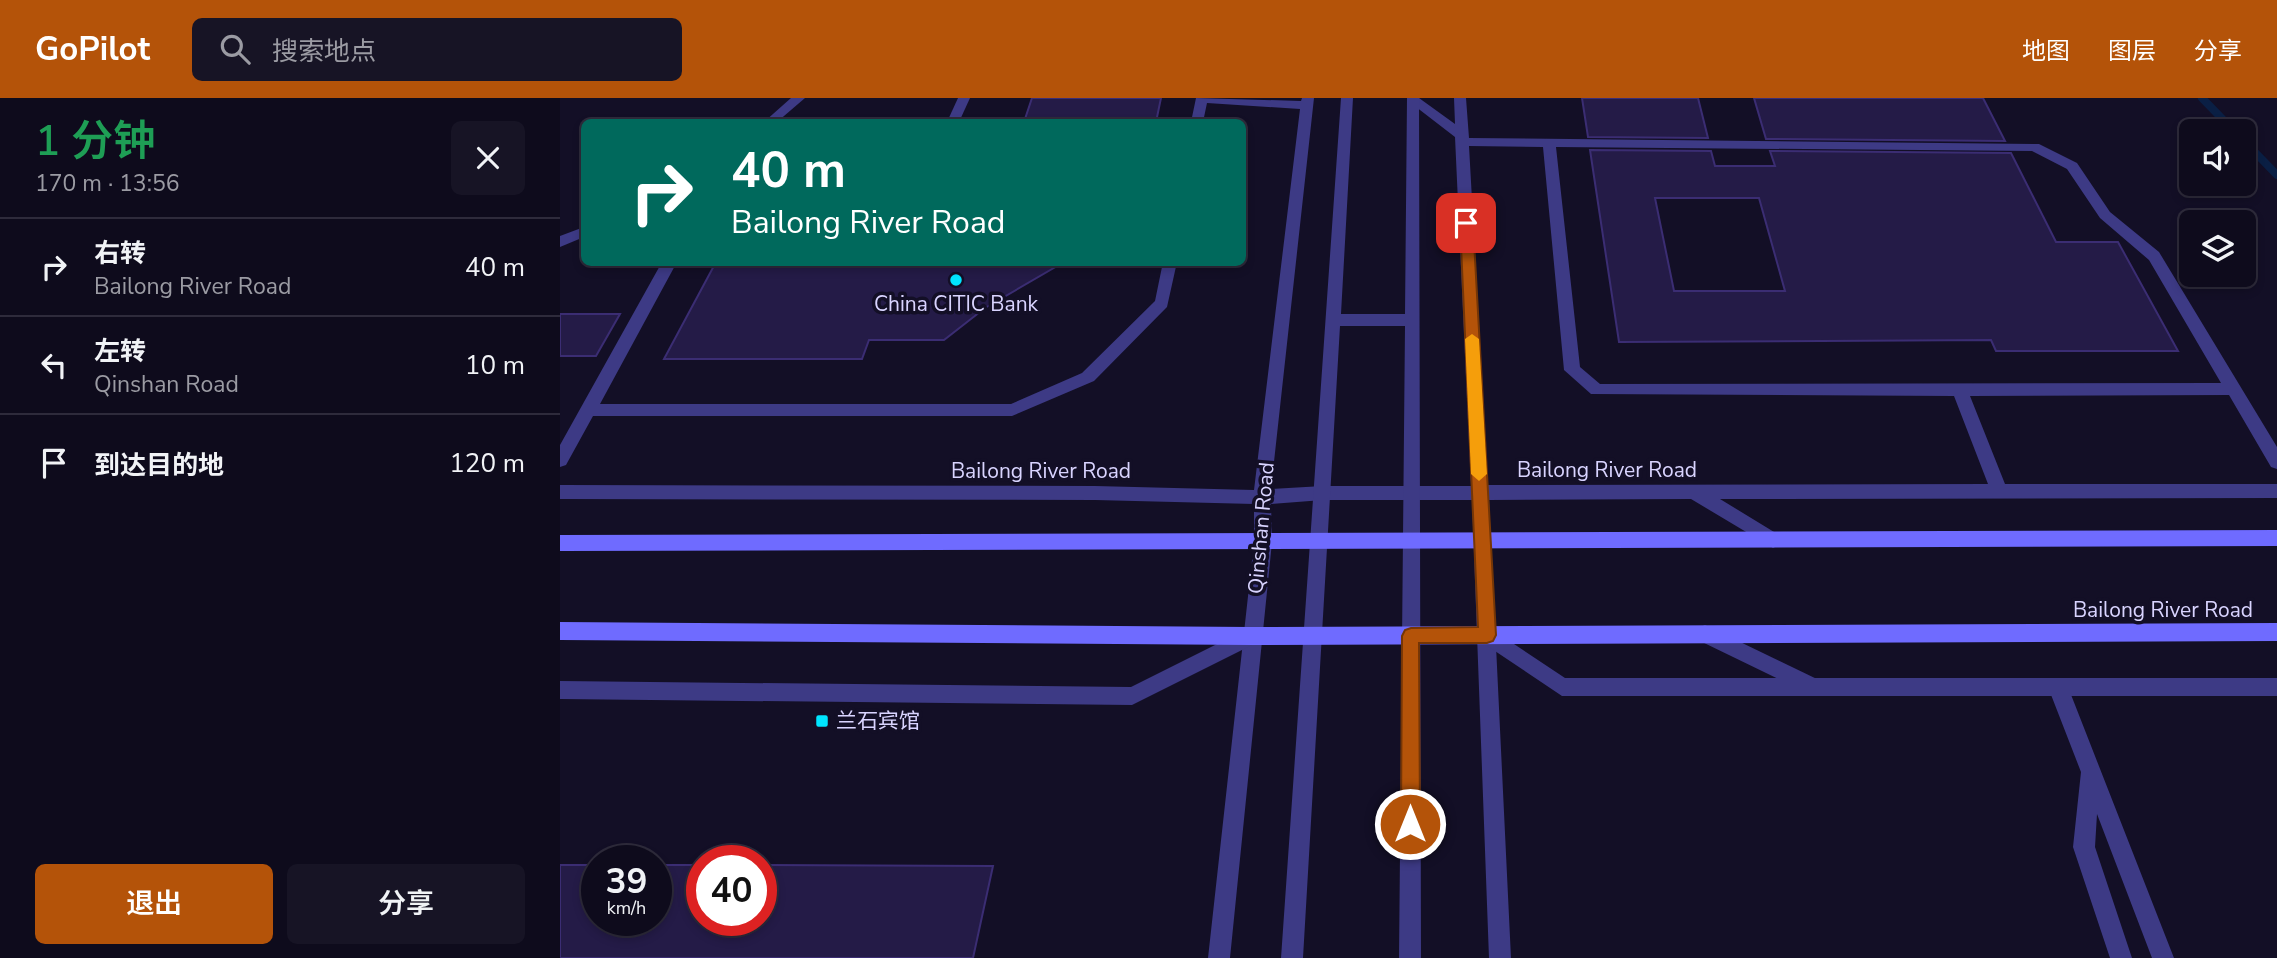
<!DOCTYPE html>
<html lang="zh">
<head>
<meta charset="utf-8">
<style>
	:root { --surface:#0e0b1c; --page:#171425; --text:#f1f3f6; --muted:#9b9ba3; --line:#2e2b3b; --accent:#b45309 }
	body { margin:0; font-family:"Nunito Sans","Noto Sans SC",sans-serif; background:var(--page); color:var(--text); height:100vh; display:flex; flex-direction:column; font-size:26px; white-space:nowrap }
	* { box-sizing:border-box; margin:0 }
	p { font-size:23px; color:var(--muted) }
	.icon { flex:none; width:38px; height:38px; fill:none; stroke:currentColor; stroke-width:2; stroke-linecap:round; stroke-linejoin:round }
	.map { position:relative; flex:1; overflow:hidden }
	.drawer { display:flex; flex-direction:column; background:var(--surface); width:560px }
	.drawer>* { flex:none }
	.guide { position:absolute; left:21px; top:21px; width:665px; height:147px; border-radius:10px; box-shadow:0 4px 10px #0003,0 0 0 2px var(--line); background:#00695c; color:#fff; overflow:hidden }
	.controls { position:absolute; left:1619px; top:21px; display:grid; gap:14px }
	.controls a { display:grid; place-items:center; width:77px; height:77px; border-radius:10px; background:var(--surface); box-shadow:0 4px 10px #0003,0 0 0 2px var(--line); font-size:35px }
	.speed { position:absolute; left:21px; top:747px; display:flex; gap:14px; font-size:35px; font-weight:700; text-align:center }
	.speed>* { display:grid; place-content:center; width:91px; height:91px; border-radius:50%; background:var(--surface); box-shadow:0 4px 10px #0003,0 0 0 2px var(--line); line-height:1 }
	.speed small { font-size:18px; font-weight:400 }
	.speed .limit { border:10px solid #d22; background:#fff; color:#111 }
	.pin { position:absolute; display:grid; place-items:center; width:60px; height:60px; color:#fff; margin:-30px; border-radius:14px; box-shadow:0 4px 10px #0006 }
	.me { position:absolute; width:77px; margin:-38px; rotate:0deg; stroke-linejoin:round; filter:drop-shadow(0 0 5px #0008) }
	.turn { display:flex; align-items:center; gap:24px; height:147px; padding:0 35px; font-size:32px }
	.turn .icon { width:91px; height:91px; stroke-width:2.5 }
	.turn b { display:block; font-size:49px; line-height:60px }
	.round { display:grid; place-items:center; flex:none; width:74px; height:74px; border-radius:10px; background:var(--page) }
	.overview { display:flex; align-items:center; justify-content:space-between; height:119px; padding:0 35px }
	h1 { font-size:42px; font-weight:600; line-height:52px; color:#1e9e55 }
	.button { display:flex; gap:14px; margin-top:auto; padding:14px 35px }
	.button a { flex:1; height:80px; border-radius:10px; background:var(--accent); color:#fff; font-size:28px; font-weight:600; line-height:80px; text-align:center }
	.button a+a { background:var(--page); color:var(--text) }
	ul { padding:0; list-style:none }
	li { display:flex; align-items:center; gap:21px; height:98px; padding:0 35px; border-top:2px solid var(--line) }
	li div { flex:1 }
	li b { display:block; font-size:26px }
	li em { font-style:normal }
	header { display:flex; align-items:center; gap:42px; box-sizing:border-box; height:98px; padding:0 35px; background:var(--accent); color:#fff }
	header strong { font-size:33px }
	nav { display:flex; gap:38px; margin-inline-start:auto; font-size:24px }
	.search { width:490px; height:63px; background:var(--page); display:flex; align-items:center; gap:18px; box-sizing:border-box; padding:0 24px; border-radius:10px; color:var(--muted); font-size:26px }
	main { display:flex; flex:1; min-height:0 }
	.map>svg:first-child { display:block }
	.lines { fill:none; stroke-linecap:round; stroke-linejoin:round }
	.stream { stroke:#0a1f44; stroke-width:8 }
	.building { fill:#241b47; stroke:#3b2d73; stroke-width:2; fill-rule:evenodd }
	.service { fill:#3d3a85; fill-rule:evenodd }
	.minor { fill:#3d3a85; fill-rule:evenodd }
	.tertiary { fill:#3d3a85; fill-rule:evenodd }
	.secondary { fill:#6f6bff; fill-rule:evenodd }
	.route { fill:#b45309; stroke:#753606; stroke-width:2 }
	.slow { fill:#f59e0b }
	.poi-dot { fill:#00e5ff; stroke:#130f26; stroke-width:2.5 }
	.labels { text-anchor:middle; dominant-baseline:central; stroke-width:7; stroke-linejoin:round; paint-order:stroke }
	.poi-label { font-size:21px; fill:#d9d4ff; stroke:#130f26 }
	.street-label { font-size:21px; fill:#d9d4ff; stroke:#130f26 }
</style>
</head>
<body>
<header>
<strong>GoPilot</strong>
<div class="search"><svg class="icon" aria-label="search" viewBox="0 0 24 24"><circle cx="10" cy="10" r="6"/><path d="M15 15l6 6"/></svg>搜索地点</div>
<nav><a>地图</a><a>图层</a><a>分享</a></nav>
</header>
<main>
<section class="drawer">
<div class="overview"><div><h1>1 分钟</h1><p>170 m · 13:56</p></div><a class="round"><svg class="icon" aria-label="close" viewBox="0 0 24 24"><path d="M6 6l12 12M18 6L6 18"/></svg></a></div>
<ul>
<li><svg class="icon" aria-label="right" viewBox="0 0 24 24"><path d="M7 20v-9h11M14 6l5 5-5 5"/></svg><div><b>右转</b><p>Bailong River Road</p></div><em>40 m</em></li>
<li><svg class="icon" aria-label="left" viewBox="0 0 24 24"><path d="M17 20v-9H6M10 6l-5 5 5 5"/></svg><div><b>左转</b><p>Qinshan Road</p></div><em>10 m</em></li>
<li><svg class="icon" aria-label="arrive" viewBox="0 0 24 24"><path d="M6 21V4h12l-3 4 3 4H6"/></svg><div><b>到达目的地</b></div><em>120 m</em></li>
</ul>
<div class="button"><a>退出</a><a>分享</a></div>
</section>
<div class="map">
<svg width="1717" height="860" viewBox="0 0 1717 860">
	<rect width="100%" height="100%" fill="#130f26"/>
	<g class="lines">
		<g class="stream">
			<path d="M 1642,0 L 1674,33"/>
			<path d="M 1684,43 L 1717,77"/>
		</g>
	</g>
	<g class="building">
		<path d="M 472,0 L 601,0 L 596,24 L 464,24 Z"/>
		<path d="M 1022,0 L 1138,0 L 1148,40 L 1028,39 Z"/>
		<path d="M 1194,0 L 1423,0 L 1445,43 L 1206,41 Z"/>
		<path d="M 1030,52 L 1151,53 L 1155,68 L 1215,68 L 1210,53 L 1451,55 L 1496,144 L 1558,144 L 1618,253 L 1436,253 L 1431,242 L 1059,244 ZM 1095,100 L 1199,100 L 1225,193 L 1114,193 Z"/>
		<path d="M 156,164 L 504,164 L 425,210 L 384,242 L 309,242 L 302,261 L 104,261 Z"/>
		<path d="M 0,216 L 60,216 L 36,258 L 0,258 Z"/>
		<path d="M 0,767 L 37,767 L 37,822 L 96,822 L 96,767 L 142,767 L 142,822 L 201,822 L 201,767 L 433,768 L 413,860 L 0,860 Z"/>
	</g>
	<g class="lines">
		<g class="service">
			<path d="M 398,0 L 410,0 L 399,24 L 387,24 Z"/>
			<path d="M 636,0 L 741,3 L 742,0 L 754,0 L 711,391 L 763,388 L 911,388 L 895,39 L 847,2 L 859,0 L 895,26 L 894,0 L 906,0 L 909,40 L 1479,46 L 1517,65 L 1550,114 L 1599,154 L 1717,349 L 1717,371 L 1711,369 L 1669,297 L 1410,298 L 1445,386 L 1717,386 L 1717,400 L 1160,401 L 1219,437 L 1222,442 L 1219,447 L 1213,450 L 1131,401 L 929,402 L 951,860 L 929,860 L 912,402 L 763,402 L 711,406 L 712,444 L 670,860 L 648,860 L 694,444 L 694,406 L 535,402 L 0,401 L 0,387 L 535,388 L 694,392 L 740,11 L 647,5 L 643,24 L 631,24 ZM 909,48 L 983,49 L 1004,272 L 1031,296 L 1394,298 L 1428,386 L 928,387 ZM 996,49 L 1472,53 L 1507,71 L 1540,120 L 1589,162 L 1661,285 L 1040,286 L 1020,269 Z"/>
			<path d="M 102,164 L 117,164 L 40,306 L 451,306 L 522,275 L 595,203 L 603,164 L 617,164 L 607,209 L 534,283 L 452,318 L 33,318 L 6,367 L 0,369 L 0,347 Z"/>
			<path d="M 1145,527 L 1261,583 L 1264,589 L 1261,595 L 1254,598 L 1247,595 L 1138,542 L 1136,536 L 1138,530 Z"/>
			<path d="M 1498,580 L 1505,583 L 1508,589 L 1614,860 L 1592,860 L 1537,716 L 1535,749 L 1572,860 L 1550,860 L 1513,749 L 1521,674 L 1488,589 L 1491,583 Z"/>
		</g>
		<g class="minor">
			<path d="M 231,0 L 245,0 L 217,24 L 204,24 Z"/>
			<path d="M 24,129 L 24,139 L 0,149 L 0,138 Z"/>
			<path d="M 927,528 L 1005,580 L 1717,580 L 1717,598 L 1002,598 L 920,543 L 918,537 L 920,531 Z"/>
			<path d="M 691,529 L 698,532 L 700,538 L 698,544 L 572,607 L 0,601 L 0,583 L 571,589 Z"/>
		</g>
		<path class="tertiary" d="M 781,0 L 793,0 L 781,216 L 845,216 L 847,0 L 859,0 L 861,860 L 839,860 L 845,228 L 780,228 L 743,860 L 721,860 Z"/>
		<g class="secondary">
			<path d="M 1717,432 L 1717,448 L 0,453 L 0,437 Z"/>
			<path d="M 0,524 L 691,529 L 1717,525 L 1717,543 L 691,547 L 0,542 Z"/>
		</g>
	</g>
	<path class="route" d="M 906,121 L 913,125 L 936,537 L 933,543 L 927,545 L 859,545 L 860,726 L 857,732 L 850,735 L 843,732 L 841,726 L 842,538 L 845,532 L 851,530 L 918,529 L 900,125 Z"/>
	<path class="slow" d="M 912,236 L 919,241 L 927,376 L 919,383 L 911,376 L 905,241 Z"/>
	<g class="poi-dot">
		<circle cx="396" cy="182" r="7"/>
		<rect x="255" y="616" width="14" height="14" rx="3.5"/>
	</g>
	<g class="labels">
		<g class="poi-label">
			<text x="396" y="206">China CITIC Bank</text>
			<text x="276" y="623" text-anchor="start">兰石宾馆</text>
		</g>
		<g class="street-label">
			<text x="1047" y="372">Bailong River Road</text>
			<text x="481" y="373">Bailong River Road</text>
			<text transform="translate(701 430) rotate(-85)">Qinshan Road</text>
			<text x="1603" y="512">Bailong River Road</text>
		</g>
	</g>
</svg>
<div class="controls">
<a><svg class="icon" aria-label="sound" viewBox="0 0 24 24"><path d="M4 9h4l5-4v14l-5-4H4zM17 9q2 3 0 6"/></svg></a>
<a><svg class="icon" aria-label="layers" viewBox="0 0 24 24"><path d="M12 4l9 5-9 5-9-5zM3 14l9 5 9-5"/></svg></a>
</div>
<div class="speed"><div>39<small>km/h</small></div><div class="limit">40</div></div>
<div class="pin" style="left:906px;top:125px;background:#d93025"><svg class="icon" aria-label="arrive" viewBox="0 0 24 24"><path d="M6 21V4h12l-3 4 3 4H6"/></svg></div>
<svg class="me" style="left:850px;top:726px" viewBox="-20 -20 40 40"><circle r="17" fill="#b45309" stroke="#fff" stroke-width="3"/><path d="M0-11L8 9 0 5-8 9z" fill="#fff"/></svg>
<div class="guide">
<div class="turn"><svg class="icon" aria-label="right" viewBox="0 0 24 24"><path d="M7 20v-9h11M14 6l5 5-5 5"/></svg><div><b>40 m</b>Bailong River Road</div></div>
</div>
</div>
</main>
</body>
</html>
